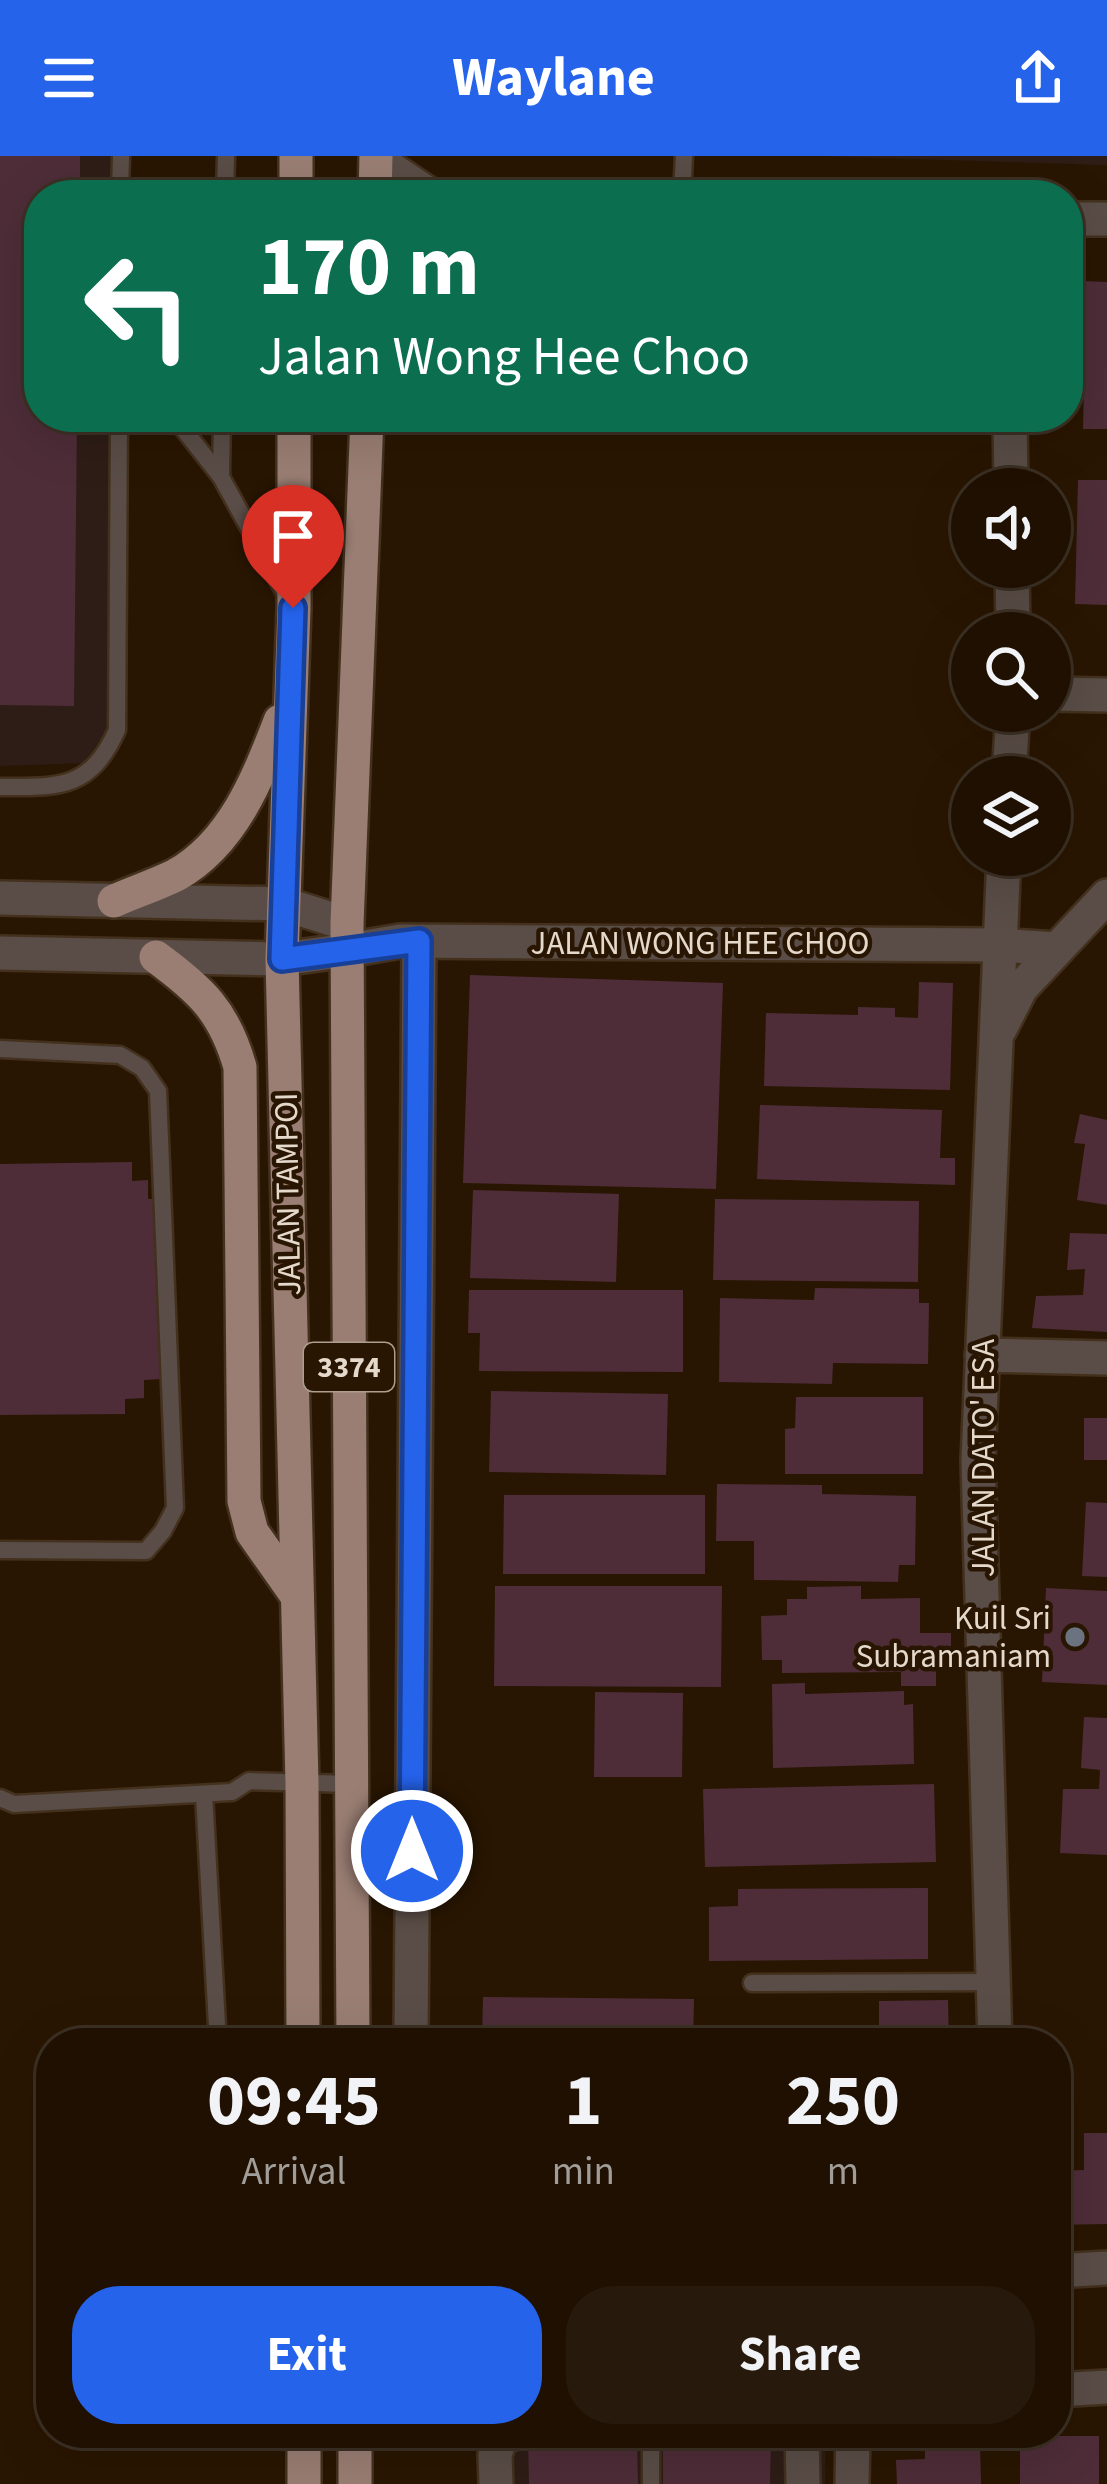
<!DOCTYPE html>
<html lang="en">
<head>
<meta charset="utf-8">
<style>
	:root { --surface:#1f1002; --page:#27190c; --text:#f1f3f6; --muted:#a19d99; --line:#3c3024; --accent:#2563eb }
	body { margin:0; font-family:"Source Sans 3",sans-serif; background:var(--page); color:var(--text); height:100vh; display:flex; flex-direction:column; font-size:45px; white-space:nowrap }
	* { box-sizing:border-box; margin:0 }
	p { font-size:39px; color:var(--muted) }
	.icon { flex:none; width:66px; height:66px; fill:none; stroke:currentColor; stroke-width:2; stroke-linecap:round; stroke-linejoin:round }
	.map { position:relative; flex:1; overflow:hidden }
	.panel { position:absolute; left:36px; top:1872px; width:1035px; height:420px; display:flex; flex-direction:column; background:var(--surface); border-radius:48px; box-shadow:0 12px 48px #0002,0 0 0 3px var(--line) }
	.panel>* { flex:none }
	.hud { position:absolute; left:24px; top:24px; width:1059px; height:252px; border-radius:48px; box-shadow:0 12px 48px #0002,0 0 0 3px var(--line); background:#0b6e4f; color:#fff; overflow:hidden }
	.controls { position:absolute; left:951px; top:312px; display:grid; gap:24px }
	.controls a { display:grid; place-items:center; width:120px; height:120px; border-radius:50%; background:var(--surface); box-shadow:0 12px 48px #0002,0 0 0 3px var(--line); font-size:60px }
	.pin { position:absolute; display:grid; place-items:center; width:102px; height:102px; color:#fff; margin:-123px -51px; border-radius:50% 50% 50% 0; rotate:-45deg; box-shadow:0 0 12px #0007 }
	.pin .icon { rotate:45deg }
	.me { position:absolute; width:132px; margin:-66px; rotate:0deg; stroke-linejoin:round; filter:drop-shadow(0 0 9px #0008) }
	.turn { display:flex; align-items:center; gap:42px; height:252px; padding:0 36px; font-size:54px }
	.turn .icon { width:156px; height:156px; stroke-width:2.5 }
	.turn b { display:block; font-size:84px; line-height:102px }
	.eta { display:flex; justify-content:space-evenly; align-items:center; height:204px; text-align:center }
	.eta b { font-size:72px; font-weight:700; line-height:84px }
	.cta { display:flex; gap:24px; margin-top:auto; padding:24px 36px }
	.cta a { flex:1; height:138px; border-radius:48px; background:var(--accent); color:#fff; font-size:48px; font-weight:700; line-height:138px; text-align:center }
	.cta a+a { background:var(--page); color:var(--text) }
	header { display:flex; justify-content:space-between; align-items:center; height:156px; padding:0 36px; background:var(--accent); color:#fff; font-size:54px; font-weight:700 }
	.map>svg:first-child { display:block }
	.commercial { fill:#2e1d16 }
	.building { fill:#4e2d38 }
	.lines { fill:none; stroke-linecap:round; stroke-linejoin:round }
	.service-casing { stroke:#43311e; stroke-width:21 }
	.minor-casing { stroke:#43311e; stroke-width:38 }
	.tertiary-casing { stroke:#43311e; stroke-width:38 }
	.primary-casing { stroke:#43311e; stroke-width:38 }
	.service { stroke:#5a4d47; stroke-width:16 }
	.minor { stroke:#5a4d47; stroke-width:33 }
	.tertiary { stroke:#5a4d47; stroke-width:33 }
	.primary { stroke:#9a7e73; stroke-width:33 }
	.route-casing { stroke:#184099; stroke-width:30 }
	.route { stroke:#2563eb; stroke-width:21 }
	.worship-dot { fill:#6b7280; stroke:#291602; stroke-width:4.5 }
	.labels { text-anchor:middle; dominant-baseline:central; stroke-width:9; stroke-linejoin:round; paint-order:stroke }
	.shield { fill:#291602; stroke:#ad9e8f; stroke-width:3 }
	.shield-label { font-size:30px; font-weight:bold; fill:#e5d9cc }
	.street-label { font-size:33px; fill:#e5d9cc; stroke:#291602 }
	.poi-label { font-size:33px; fill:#e5d9cc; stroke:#291602; text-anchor:end }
</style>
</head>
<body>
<header><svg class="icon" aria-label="menu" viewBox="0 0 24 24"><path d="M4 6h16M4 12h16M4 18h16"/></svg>Waylane<svg class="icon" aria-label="share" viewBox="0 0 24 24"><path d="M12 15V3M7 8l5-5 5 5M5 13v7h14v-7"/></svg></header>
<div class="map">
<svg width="1107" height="2328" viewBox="0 0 1107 2328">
	<rect width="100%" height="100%" fill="#291602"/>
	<g class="commercial">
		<path d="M 0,0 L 113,0 L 113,39 L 39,39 L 39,261 L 111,261 L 108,572 L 85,607 L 0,610 Z"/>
		<path d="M 820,0 L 1107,0 L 1107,9 Z"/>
		<path d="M 489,2277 L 825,2277 L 825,2328 L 482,2328 Z"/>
	</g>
	<g class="building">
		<path d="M 0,0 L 80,0 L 80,39 L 39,39 L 39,261 L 77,261 L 74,550 L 0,549 Z"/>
		<path d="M 1083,125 L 1107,126 L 1107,273 L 1083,273 L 1085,182 L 1068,181 L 1068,132 L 1083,132 Z"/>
		<path d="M 1078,324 L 1107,324 L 1107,449 L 1075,448 Z"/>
		<path d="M 470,819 L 723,827 L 716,1033 L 463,1027 Z"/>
		<path d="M 919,826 L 953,827 L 950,934 L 764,930 L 766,857 L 858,859 L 858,851 L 895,852 L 895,861 L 918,862 Z"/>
		<path d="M 760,949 L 942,954 L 940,1002 L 955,1002 L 955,1029 L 757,1023 Z"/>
		<path d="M 1080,958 L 1107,964 L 1107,1049 L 1077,1044 L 1085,988 L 1074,987 Z"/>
		<path d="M 132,1006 L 132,1025 L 148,1024 L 148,1043 L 161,1043 L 161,1223 L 144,1224 L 144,1242 L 125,1243 L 125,1258 L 0,1259 L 0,1008 Z"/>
		<path d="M 473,1034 L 619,1038 L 616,1126 L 470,1122 Z"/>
		<path d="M 715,1043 L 919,1045 L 918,1126 L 713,1124 Z"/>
		<path d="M 1070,1077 L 1107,1078 L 1107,1176 L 1032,1172 L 1036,1140 L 1083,1139 L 1085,1113 L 1067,1114 Z"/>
		<path d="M 815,1132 L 919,1133 L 919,1147 L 929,1147 L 928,1208 L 833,1207 L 832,1228 L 719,1226 L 720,1142 L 814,1144 Z"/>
		<path d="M 469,1134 L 683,1134 L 683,1216 L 479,1215 L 480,1177 L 468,1177 Z"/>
		<path d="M 491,1235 L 668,1238 L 666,1319 L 489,1316 Z"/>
		<path d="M 796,1241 L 923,1241 L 923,1318 L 785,1318 L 785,1273 L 795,1272 Z"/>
		<rect x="1084" y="1262" width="23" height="42"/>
		<path d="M 717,1328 L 822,1329 L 822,1338 L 916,1340 L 915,1409 L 899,1409 L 898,1426 L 754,1424 L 754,1385 L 716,1385 Z"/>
		<path d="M 504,1339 L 705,1339 L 705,1418 L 503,1418 Z"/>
		<path d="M 1086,1346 L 1107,1347 L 1107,1421 L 1082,1420 Z"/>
		<path d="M 495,1430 L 722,1430 L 721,1531 L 494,1530 Z"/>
		<path d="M 861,1430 L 861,1443 L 920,1442 L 920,1477 L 951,1477 L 951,1509 L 936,1509 L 936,1530 L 901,1530 L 901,1516 L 782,1517 L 782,1504 L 762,1504 L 761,1460 L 787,1459 L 787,1443 L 807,1443 L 807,1431 Z"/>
		<path d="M 1046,1432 L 1107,1435 L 1107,1529 L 1042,1526 Z"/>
		<path d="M 805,1527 L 805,1538 L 904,1535 L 904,1549 L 913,1548 L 914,1608 L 773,1612 L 772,1528 Z"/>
		<path d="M 595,1536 L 683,1537 L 682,1621 L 594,1621 Z"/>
		<path d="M 1084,1561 L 1107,1562 L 1107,1699 L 1060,1697 L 1063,1633 L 1099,1633 L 1100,1614 L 1081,1612 Z"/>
		<path d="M 934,1628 L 936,1706 L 705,1711 L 703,1633 Z"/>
		<path d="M 928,1732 L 928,1803 L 709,1805 L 709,1751 L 738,1750 L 738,1733 Z"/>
		<path d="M 483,1841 L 694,1843 L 693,1887 L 482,1887 Z"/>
		<path d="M 948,1844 L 949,1887 L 879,1887 L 879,1845 Z"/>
		<path d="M 1084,1977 L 1107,1977 L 1107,2068 L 1056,2069 L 1056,2015 L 1084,2014 Z"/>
		<rect x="1020" y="2280" width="79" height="48"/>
		<path d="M 637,2281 L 638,2328 L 529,2328 L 528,2283 Z"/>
		<path d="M 771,2282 L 770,2328 L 663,2328 L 663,2283 Z"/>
		<path d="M 980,2286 L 981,2328 L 897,2328 L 896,2304 L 925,2303 L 925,2287 Z"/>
	</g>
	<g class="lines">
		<g class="service-casing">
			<g id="service">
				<path d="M 120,39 L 121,0"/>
				<path d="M 225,39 L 226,0"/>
				<path d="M 682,39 L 684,0"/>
				<path d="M 174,261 L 221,321 L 287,441"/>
				<path d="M 221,320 L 222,261"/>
				<path d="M 0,631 C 59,631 90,634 117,574 L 119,261"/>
				<path d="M 0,893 L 120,899 L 142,912 L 158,935 L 175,1352 L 163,1375 L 146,1395 L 0,1394"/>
				<path d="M 204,1638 L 218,1887"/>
				<path d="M 0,1642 L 14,1648 L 232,1636 L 249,1625 L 351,1628"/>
				<path d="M 752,1827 L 994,1826"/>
				<path d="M 651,2328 L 651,2277"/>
			</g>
		</g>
		<g class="minor-casing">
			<g id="minor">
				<path d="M 376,3 L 430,39"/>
				<path d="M 1068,63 L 1107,63"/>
				<path d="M 1010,261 L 1011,333"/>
				<path d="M 1012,411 L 1013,477"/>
				<path d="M 1050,538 L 1107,539"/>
				<path d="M 1009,621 L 1013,555"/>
				<path d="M 348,794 L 400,785 L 999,789 L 1056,793"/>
				<path d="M 1000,873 L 1021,832 L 1107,740"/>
				<path d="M 982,1199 L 1107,1202"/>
				<path d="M 411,1887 L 419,786"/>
				<path d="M 995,1887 L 978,1305 L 1004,699"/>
				<path d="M 1056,2234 L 1107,2231"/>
				<path d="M 802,2277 L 803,2328"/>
				<path d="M 496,2328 L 495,2299 L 500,2283 L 513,2277"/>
				<path d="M 852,2328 L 853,2277"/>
			</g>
		</g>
		<g class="tertiary-casing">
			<g id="tertiary">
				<path d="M 0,742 L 284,748 L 347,768"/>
				<path d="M 0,797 L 282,803 L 348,794"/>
				<path d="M 1056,2115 L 1107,2112"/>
			</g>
		</g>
		<g class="primary-casing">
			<g id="primary">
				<path d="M 296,39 L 296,0"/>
				<path d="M 375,39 L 376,0"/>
				<path d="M 294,261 L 294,452 L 282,803 L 302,1627 L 303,1887"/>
				<path d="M 114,745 C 134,736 156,729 176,719 C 233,687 258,622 280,565"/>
				<path d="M 156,801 C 201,834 224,855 240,911 L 244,1345 L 252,1376 L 297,1440"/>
				<path d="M 353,1887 L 347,768 L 367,261"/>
				<path d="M 304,2328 L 304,2277"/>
				<path d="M 355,2328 L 355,2277"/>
			</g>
		</g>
		<use href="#service" class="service"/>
		<use href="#minor" class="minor"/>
		<use href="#tertiary" class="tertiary"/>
		<use href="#primary" class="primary"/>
	</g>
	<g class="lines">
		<g class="route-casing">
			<path id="route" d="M 293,452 L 282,803 L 419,785 L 412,1695"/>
		</g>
		<use href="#route" class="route"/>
	</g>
	<circle class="worship-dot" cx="1075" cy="1481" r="12"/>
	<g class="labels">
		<rect class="shield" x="304" y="1187" width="90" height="48" rx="9"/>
		<g class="shield-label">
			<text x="349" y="1211">3374</text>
		</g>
		<g class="street-label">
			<text x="700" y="787">JALAN WONG HEE CHOO</text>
			<text transform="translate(288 1038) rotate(-91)">JALAN TAMPOI</text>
			<text transform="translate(983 1302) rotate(-90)">JALAN DATO' ESA</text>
		</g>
		<g class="poi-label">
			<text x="1051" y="1462">Kuil Sri<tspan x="1051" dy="38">Subramaniam</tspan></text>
		</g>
	</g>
</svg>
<div class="controls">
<a><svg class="icon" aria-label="sound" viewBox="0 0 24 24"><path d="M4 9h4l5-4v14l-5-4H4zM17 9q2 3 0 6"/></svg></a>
<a><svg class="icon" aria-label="search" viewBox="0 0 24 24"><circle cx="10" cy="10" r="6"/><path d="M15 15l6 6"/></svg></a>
<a><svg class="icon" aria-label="layers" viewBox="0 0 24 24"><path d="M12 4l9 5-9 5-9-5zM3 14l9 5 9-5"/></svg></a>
</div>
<div class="pin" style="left:293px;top:452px;background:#d93025"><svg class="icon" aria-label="arrive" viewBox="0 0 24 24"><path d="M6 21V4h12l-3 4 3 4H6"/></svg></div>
<svg class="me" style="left:412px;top:1695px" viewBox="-20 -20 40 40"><circle r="17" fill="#2563eb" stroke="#fff" stroke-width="3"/><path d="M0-11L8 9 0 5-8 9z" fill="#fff"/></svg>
<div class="hud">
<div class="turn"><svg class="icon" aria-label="left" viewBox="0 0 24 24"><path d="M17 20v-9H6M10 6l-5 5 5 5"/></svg><div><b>170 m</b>Jalan Wong Hee Choo</div></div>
</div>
<section class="panel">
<div class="eta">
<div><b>09:45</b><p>Arrival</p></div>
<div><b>1</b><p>min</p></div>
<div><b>250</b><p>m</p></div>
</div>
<div class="cta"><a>Exit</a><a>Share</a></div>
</section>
</div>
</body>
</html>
